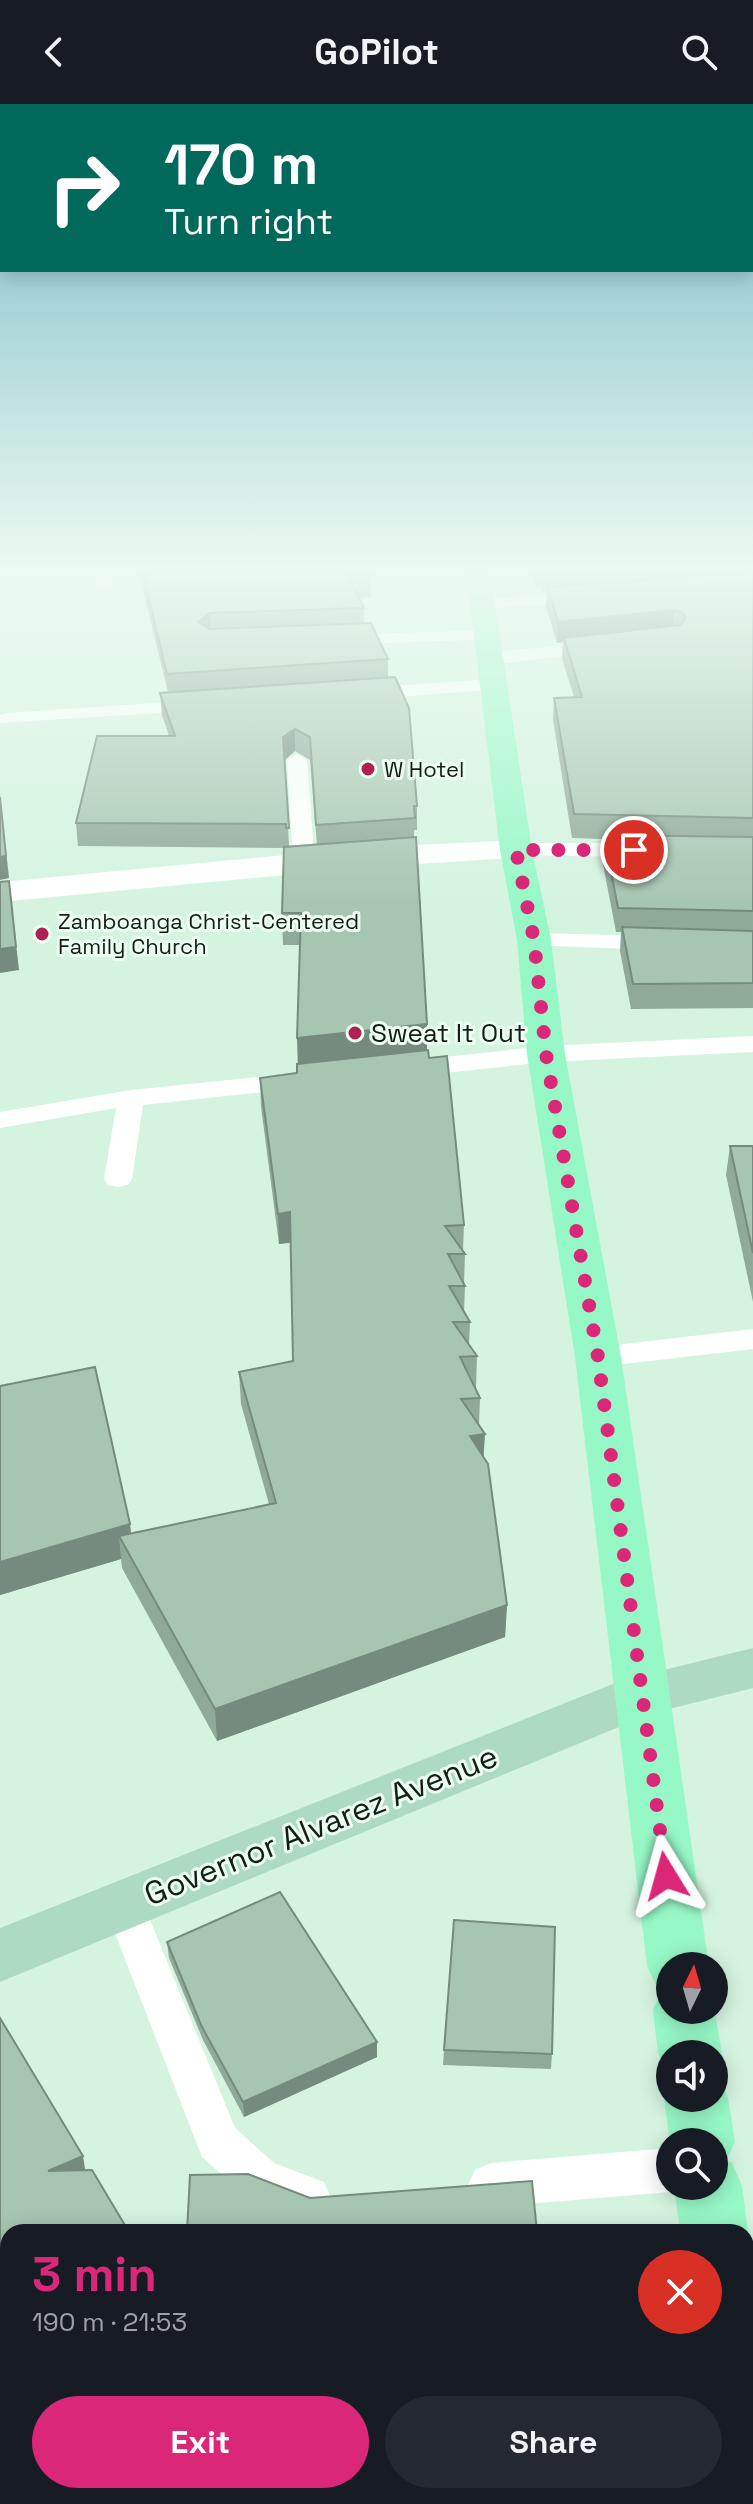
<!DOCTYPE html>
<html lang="en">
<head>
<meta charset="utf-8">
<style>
	:root { --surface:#171b24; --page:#242831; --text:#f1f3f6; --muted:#9ea1a6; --accent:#db2777 }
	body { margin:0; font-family:"Space Grotesk",sans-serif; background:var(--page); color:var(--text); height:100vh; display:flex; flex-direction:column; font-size:30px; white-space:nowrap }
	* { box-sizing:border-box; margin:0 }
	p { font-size:26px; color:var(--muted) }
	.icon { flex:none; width:44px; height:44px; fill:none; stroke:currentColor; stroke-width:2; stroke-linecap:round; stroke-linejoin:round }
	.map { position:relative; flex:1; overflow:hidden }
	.side { position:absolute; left:0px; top:2120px; width:754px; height:280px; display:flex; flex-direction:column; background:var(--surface); border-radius:24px 24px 0 0; box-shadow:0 4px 20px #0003 }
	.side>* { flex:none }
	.banner { position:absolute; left:0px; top:0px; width:754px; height:168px; box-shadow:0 4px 20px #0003; background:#00695c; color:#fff; overflow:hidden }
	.needle { width:52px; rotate:5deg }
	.tools { position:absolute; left:656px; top:1848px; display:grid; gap:16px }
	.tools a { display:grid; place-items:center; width:72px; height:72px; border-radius:50%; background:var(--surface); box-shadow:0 4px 20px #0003; font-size:40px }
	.pin { position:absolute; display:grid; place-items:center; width:68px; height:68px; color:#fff; margin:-34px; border:4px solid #fff; border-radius:50%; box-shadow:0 2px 8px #0007 }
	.me { position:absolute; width:88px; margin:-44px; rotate:352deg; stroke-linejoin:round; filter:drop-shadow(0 0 6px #0008) }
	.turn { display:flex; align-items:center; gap:28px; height:168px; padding:0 32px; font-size:36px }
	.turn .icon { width:104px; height:104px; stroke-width:2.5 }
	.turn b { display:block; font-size:56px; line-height:68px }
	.round { display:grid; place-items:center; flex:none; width:84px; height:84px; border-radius:42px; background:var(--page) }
	.overview { display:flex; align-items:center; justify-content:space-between; height:136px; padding:0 32px }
	h1 { font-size:48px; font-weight:700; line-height:60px; color:var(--accent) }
	.cta { display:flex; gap:16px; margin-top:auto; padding:16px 32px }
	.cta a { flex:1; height:92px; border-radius:48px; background:var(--accent); color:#fff; font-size:32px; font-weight:700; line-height:92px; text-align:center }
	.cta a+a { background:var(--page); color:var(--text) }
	header { display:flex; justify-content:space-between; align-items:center; height:104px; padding:0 32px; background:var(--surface); font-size:36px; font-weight:700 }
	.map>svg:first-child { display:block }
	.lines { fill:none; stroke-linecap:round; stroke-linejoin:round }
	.lane { fill:#fff; fill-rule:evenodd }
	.street { fill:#fff; fill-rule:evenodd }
	.secondary { fill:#aedac3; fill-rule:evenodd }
	.primary { fill:#97f8c7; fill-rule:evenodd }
	.wall { fill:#90aa99; fill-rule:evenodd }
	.shaded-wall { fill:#758b7d }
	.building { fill:#a7c6b2; stroke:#758b7d; stroke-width:2 }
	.route { stroke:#db2777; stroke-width:14; stroke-dasharray:0 25.2 }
	.poi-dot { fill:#b02051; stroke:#ebfef1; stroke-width:3 }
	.labels { text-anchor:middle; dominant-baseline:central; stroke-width:6; stroke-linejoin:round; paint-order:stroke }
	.far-poi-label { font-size:22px; fill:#121e16; stroke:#ebfef1; text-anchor:start }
	.poi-label { font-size:26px; fill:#121e16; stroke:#ebfef1; text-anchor:start }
	.near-street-label { font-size:32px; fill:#121e16; stroke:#ebfef1 }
</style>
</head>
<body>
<header><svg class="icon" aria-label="back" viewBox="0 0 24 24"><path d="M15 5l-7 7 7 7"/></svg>GoPilot<svg class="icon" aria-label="search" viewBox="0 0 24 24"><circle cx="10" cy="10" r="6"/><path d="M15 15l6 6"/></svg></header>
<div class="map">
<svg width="753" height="2400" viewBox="0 0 753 2400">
	<rect width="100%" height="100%" fill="#d4f4e0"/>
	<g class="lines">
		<g class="lane">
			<path d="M 100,466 L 116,466 L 111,486 L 99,486 L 96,482 Z"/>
			<path d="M 585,488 L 594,493 L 591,497 L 484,505 L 475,500 L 484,495 Z"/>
			<path d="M 488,526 L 494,527 L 497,531 L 494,535 L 337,541 L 328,536 L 337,531 Z"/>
			<path d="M 603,537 L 609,538 L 612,542 L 609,546 L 489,561 L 480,555 L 489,549 Z"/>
			<path d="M 492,575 L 499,577 L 501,581 L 499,585 L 363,596 L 353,590 L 363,584 Z"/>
			<path d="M 199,596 L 206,598 L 209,602 L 206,606 L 0,619 L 0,611 L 6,609 Z"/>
			<path d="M 297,650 L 307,656 L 315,760 L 304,767 L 293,760 L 287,656 Z"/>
			<path d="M 516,739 L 642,739 L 653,746 L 642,753 L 508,751 L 505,746 L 508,741 Z"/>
			<path d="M 534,829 L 659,832 L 667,834 L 671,839 L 667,844 L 659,846 L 526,841 L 522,836 L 526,831 Z"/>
			<path d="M 753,932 L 753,948 L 546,958 L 407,973 L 398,970 L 394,965 L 398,960 L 407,957 L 546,942 Z"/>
			<path d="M 299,969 L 308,971 L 312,977 L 308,983 L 143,1001 L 132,1075 L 128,1081 L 118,1083 L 108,1081 L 104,1075 L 116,1004 L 0,1024 L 0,1008 L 131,986 Z"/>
			<path d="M 753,1225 L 753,1245 L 598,1263 L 587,1260 L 583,1253 L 587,1246 L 598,1243 Z"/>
			<path d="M 124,1784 L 138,1789 L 144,1801 L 235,2024 L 274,2059 L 324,2078 L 331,2094 L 324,2110 L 308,2116 L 242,2089 L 202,2053 L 104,1801 L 110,1789 Z"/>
			<path d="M 670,2044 L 670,2082 L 684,2082 L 670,2088 L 491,2103 L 475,2096 L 468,2081 L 475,2066 L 491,2059 Z"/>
		</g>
		<path class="street" d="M 516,736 L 527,739 L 532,746 L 527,753 L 358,764 L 0,798 L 0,778 L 358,744 Z"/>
		<path class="secondary" d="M 753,1544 L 753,1584 L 653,1609 L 0,1878 L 0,1824 L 623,1576 Z"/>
		<g class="primary">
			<path d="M 466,466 L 490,466 L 532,746 L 551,836 L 565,950 L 621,1253 L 709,1862 L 670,1862 L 670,1906 L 714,1906 L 714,1903 L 722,1950 L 714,1967 L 714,1950 L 670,1950 L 670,1971 L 658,1950 L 653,1906 L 662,1886 L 666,1885 L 656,1881 L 647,1862 L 575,1253 L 527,950 L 517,836 L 500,746 Z"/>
			<path d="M 714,1971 L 719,1973 L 728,1994 L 735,2038 L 726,2057 L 732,2059 L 742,2082 L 748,2128 L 746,2133 L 746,2128 L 680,2128 L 674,2082 L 714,2082 L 714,2038 L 670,2040 L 664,1994 L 670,1980 L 670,1994 L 714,1994 Z"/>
			<path d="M 746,2344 L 753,2346 L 753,2400 L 710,2400 L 710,2392 L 746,2392 Z"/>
		</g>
	</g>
	<g class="wall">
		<path d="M 138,466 L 369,466 L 371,470 L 371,493 L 359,494 L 364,504 L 364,519 L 388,555 L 388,574 L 417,702 L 417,726 L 414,726 L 414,733 L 427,946 L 464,1121 L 463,1147 L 465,1150 L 464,1180 L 465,1182 L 464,1209 L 470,1218 L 469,1241 L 477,1252 L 476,1284 L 475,1284 L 480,1294 L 479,1321 L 507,1501 L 505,1533 L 217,1637 L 122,1464 L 121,1455 L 0,1491 L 0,1282 L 130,1420 L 131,1430 L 269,1400 L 241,1300 L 239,1268 L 293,1257 L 291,1139 L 279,1140 L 261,1003 L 260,974 L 297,969 L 298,960 L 300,841 L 283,841 L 282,809 L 284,744 L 78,742 L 76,719 L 169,632 L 162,611 L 160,589 L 168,588 ZM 295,647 L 310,656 L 317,741 L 289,743 L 285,656 Z"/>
		<path d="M 530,466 L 753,466 L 753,904 L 631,905 L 620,847 L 621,828 L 616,828 L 602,755 L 603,735 L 572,734 L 553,616 L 554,594 L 574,593 L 562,555 L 563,538 L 557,539 L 546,503 L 547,487 L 542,488 L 541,484 L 536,485 Z"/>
		<path d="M 730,1042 L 753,1042 L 753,1198 L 726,1071 Z"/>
		<path d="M 167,1838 L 377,1953 L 244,2013 L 203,1936 L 169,1854 Z"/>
		<path d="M 444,1946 L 552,1950 L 551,1965 L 443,1961 Z"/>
	</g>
	<g class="shaded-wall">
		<path d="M 674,506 L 672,527 L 564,534 L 563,538 L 557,539 L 558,518 Z"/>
		<path d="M 210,509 L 211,533 L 198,518 Z"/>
		<path d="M 295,625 L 295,647 L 284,656 L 283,633 Z"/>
		<path d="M 0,690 L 9,774 L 0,776 Z"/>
		<path d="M 9,777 L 19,866 L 0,869 L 0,845 Z"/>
		<path d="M 427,920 L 427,953 L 298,967 L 297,934 Z"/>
		<path d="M 290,1108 L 291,1138 L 279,1140 L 278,1110 Z"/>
		<path d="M 485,1330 L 483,1361 L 470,1332 Z"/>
		<path d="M 130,1420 L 133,1451 L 119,1432 L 121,1455 L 0,1491 L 0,1458 Z"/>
		<path d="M 507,1501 L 505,1533 L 217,1637 L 215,1605 Z"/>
		<path d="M 377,1938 L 377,1953 L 244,2013 L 243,1998 Z"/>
		<path d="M 83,2052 L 88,2084 L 48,2067 Z"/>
		<path d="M 8,2264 L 8,2297 L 0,2300 L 0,2267 Z"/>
	</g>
	<g class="building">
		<path d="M 142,466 L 369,466 L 371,470 L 348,471 L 364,504 L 210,509 L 198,518 L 210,525 L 371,519 L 388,555 L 167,570 Z"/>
		<path d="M 542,466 L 568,466 L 543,467 Z"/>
		<path d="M 753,468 L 753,714 L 574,710 L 554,594 L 582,593 L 564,534 L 680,521 L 686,514 L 682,508 L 674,506 L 558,518 L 548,483 Z"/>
		<path d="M 395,573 L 409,604 L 417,702 L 414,702 L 415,714 L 316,721 L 310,633 L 295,625 L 283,633 L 289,724 L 286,724 L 286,720 L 76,719 L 97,632 L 175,632 L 160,589 Z"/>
		<path d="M 0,693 L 6,752 L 0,753 Z"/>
		<path d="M 604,731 L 753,733 L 753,807 L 618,804 Z"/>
		<path d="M 416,733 L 427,920 L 297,934 L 301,809 L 282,809 L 284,743 Z"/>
		<path d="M 9,777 L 16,843 L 0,845 L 0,778 Z"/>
		<path d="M 622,823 L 753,827 L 753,879 L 633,880 Z"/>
		<path d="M 428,946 L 429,954 L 447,952 L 464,1121 L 445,1122 L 465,1150 L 448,1150 L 465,1182 L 449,1182 L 470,1218 L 453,1218 L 477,1252 L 460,1253 L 480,1294 L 461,1295 L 485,1330 L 470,1332 L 488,1360 L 507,1501 L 215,1605 L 119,1432 L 276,1399 L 239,1268 L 293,1257 L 290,1108 L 278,1110 L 260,974 L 297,969 L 297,960 Z"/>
		<path d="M 730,1042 L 753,1042 L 753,1149 Z"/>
		<path d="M 95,1263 L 130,1420 L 0,1458 L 0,1282 Z"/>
		<path d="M 280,1788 L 377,1938 L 243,1998 L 201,1921 L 167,1838 Z"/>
		<path d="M 454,1816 L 555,1823 L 552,1950 L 444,1946 Z"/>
		<path d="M 0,1914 L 83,2052 L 48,2067 L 92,2066 L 129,2128 L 8,2128 L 8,2264 L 0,2267 Z"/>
		<path d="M 248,2070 L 310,2094 L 532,2077 L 537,2128 L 187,2128 L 190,2071 Z"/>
	</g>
	<linearGradient id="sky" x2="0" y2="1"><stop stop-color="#75b8c4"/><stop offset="0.58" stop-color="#ecfaf1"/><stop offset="1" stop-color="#ecfaf1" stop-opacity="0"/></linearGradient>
	<rect width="753" height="802" fill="url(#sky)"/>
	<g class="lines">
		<path class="route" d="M 634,746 L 516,746 L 534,836 L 546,950 L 598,1253 L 666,1772"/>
	</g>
	<g class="poi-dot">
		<circle cx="368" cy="665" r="8"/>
		<circle cx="42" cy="830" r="8"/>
		<circle cx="355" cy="929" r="8"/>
	</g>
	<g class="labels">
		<g class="far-poi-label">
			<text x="384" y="665">W Hotel</text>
			<text x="58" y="817">Zamboanga Christ-Centered<tspan x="58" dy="25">Family Church</tspan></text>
		</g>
		<g class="poi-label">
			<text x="371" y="929">Sweat It Out</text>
		</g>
		<g class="near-street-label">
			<text transform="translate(321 1721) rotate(-22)">Governor Alvarez Avenue</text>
		</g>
	</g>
</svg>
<div class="tools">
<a><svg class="needle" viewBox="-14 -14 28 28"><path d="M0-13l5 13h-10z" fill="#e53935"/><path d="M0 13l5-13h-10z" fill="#9ea1a6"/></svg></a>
<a><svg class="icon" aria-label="sound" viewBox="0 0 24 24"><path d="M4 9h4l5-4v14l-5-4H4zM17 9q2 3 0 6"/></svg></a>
<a><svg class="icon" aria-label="search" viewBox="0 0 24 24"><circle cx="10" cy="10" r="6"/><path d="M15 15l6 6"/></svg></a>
</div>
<div class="pin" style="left:634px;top:746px;background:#d93025"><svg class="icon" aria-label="arrive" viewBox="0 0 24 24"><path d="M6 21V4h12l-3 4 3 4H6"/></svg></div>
<svg class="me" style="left:666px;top:1772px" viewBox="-20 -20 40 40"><path d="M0-17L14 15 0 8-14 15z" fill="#db2777" stroke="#fff" stroke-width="4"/></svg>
<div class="banner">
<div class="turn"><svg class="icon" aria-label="right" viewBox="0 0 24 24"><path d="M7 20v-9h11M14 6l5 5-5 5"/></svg><div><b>170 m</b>Turn right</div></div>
</div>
<section class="side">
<div class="overview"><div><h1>3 min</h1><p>190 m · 21:53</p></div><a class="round" style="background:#d93025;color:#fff"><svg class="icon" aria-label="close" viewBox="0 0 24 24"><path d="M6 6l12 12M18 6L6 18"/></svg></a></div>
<div class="cta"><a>Exit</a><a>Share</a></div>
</section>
</div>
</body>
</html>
